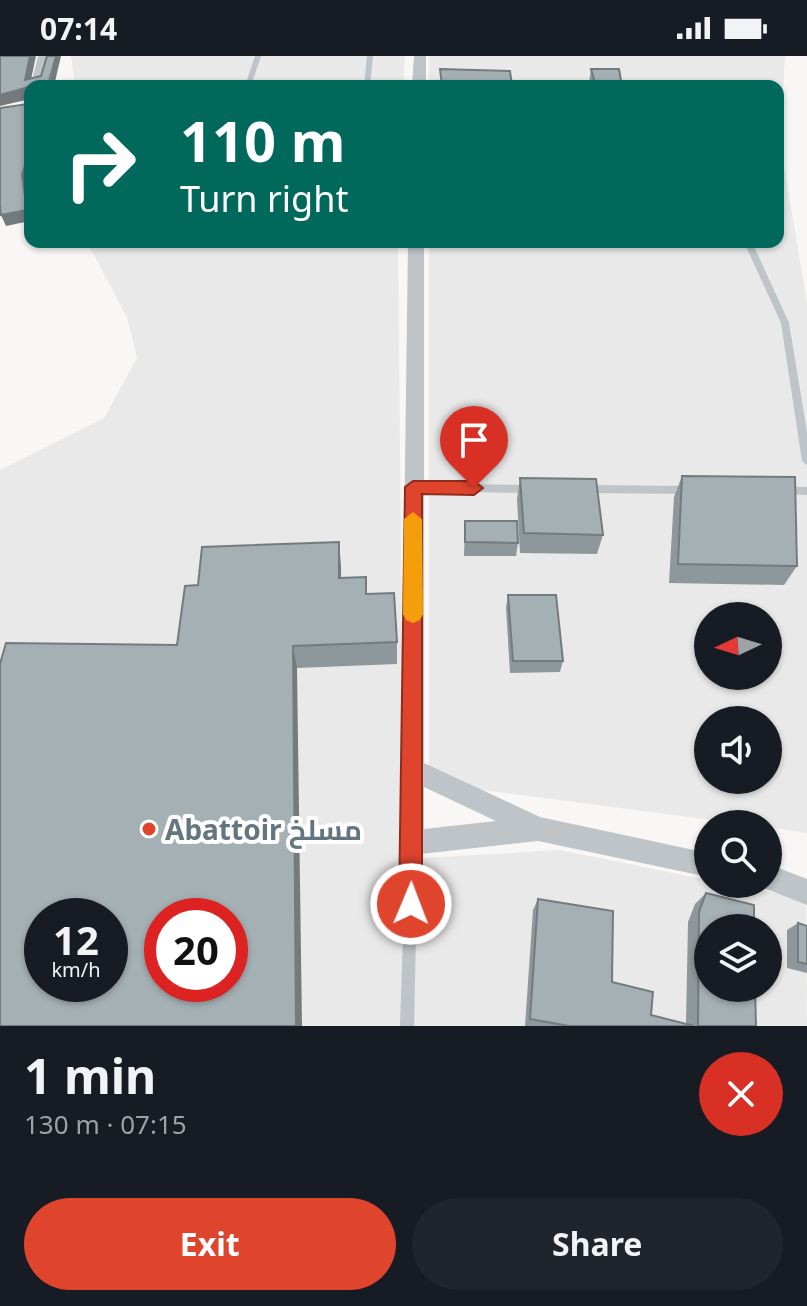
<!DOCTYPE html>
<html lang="en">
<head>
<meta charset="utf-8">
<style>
	:root { --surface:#171b24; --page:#20242c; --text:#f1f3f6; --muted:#9ea1a6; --accent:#df442d }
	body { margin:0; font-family:"Noto Sans",Cairo,sans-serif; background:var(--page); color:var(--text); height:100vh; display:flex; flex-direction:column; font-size:30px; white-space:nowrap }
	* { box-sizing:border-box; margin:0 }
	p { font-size:26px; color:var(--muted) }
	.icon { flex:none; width:44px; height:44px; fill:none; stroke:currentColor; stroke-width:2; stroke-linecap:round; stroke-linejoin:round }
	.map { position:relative; height:970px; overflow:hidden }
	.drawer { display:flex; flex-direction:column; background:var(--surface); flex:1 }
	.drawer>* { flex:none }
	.guide { position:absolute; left:24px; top:24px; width:760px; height:168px; border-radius:16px; box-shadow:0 2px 6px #0004; background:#00695c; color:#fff; overflow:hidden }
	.needle { width:52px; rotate:266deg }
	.fabs { position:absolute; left:694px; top:546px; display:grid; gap:16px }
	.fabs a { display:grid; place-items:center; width:88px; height:88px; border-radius:50%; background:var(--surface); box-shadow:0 2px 6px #0004; font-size:40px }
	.speed { position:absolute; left:24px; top:842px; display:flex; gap:16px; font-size:40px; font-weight:700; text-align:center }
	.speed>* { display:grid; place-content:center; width:104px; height:104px; border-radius:50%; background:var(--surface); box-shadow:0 2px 6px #0004; line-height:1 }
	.speed small { font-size:20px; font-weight:400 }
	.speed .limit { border:12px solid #d22; background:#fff; color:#111 }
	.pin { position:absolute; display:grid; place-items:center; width:68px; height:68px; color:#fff; margin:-82px -34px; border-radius:50% 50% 50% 0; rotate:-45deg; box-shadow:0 0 8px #0007 }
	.pin .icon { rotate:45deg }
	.me { position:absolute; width:88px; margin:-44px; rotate:1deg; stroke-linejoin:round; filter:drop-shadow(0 0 6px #0008) }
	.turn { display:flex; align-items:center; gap:28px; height:168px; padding:0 24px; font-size:36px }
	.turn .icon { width:104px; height:104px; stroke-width:2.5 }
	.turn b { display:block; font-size:56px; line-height:68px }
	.round { display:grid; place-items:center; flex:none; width:84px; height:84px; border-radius:42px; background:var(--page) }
	.headline { display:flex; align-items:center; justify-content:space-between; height:136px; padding:0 24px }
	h1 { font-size:48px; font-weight:700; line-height:60px }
	.button { display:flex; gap:16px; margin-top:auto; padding:16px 24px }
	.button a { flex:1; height:92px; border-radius:48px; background:var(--accent); color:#fff; font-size:32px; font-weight:700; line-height:92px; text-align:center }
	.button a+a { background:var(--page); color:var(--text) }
	.status { display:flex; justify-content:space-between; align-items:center; height:56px; padding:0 40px; background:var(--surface); direction:ltr }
	.status svg { height:22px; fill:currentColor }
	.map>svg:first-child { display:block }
	.built { fill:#e8e9e8; fill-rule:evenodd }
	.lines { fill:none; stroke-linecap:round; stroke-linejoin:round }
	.lane { fill:#bec4c7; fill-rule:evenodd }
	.street { fill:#bec4c7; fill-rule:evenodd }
	.wall { fill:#8e979b }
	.shaded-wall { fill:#747b7e }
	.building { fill:#a5b0b4; stroke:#747b7e; stroke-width:2; fill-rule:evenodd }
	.route { fill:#df442d; stroke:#912c1d; stroke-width:2 }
	.slow { fill:#f59e0b }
	.poi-dot { fill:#df442d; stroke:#fff; stroke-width:3 }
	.labels { text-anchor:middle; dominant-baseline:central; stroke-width:8; stroke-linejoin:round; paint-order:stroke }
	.near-poi-label { font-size:28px; font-weight:bold; fill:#63767f; stroke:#fff; text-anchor:start }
</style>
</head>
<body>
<div class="status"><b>07:14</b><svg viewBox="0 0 49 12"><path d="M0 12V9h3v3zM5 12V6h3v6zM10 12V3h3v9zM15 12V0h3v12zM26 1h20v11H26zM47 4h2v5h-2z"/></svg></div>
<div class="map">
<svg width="807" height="970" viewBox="0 0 807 970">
	<rect width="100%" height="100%" fill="#f8f7f5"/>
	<g class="built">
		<path d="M 71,0 L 405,0 L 403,30 L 75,30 Z"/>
		<path d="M 429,0 L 785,0 L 780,85 L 807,248 L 807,777 L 768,771 L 768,768 L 742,768 L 429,727 L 429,186 L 778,186 L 778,30 L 429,30 ZM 708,560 L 768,560 L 768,620 L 708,620 ZM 708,664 L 768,664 L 768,724 L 708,724 Z"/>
		<path d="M 87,186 L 398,186 L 404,803 L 560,794 L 708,824 L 708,828 L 731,828 L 806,843 L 807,970 L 0,970 L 0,414 L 104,362 L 137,302 L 127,261 ZM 42,860 L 110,860 L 110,928 L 42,928 ZM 162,860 L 230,860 L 230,928 L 162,928 ZM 708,872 L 768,872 L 768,932 L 708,932 Z"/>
	</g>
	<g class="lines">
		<g class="lane">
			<path d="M 255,0 L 261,0 L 251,30 L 245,30 Z"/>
			<path d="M 367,0 L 373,0 L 370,30 L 364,30 Z"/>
			<path d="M 744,186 L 752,186 L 789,267 L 807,376 L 807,409 L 802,405 L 781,267 Z"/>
			<path d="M 413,427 L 529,429 L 534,433 L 529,437 L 413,435 L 408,431 Z"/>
			<path d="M 585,429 L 689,430 L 694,434 L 689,438 L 585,437 L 580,433 Z"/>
			<path d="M 785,431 L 807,431 L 807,439 L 782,438 L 780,435 Z"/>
			<path d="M 412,781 L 416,783 L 418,787 L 414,970 L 400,970 L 406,787 L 408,783 Z"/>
		</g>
		<g class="street">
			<path d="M 38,0 L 50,0 L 42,30 L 30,32 Z"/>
			<path d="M 414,0 L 426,0 L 426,30 L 412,30 Z"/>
			<path d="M 408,186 L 424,186 L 424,707 L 540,761 L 708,797 L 708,821 L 538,785 L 412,799 L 403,796 L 400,787 ZM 424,731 L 496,765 L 424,773 Z"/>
			<path d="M 768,808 L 807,823 L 807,849 L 759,830 L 768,828 Z"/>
		</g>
	</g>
	<g class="wall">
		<path d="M 591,13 L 622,30 L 590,30 L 589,27 Z"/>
		<path d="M 682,420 L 797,510 L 784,529 L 669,527 L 674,441 Z"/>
		<path d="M 520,422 L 603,479 L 597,498 L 520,497 L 517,443 Z"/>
		<path d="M 465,465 L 518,487 L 516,500 L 464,500 Z"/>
		<path d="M 341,510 L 341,522 L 367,538 L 397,586 L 397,608 L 297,612 L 177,589 L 198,529 Z"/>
		<path d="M 508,539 L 563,605 L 560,616 L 510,617 L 506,552 Z"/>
		<path d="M 706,837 L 756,970 L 525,970 L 533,854 L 538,843 L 612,926 L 651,959 L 686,968 L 688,866 L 695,848 Z"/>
		<path d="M 798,867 L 807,870 L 807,917 L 787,912 L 787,874 Z"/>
	</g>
	<g class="shaded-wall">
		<path d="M 30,0 L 36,0 L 29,33 L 30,43 L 0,50 L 0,39 L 25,24 Z"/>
		<path d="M 56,0 L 61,0 L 54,30 L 49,30 Z"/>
		<path d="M 30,92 L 30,116 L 26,130 L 30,156 L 30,165 L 6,170 L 1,159 Z"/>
		<path d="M 339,486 L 341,510 L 341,546 L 339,522 Z"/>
		<path d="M 293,590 L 297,612 L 302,970 L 296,970 Z"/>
	</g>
	<g class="building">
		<path d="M 0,0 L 30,0 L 25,24 L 41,20 L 47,0 L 56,0 L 48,29 L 63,29 L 30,30 L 30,92 L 22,119 L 27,154 L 1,159 L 0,149 L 0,52 L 28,48 L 28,31 L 0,39 Z"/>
		<path d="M 440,13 L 510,15 L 512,30 L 442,30 Z"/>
		<path d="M 591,13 L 619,13 L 622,30 L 596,30 Z"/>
		<path d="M 682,420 L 795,421 L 797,510 L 678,508 Z"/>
		<path d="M 520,422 L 596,423 L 603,479 L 524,477 Z"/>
		<path d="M 465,465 L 517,465 L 518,487 L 465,486 Z"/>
		<path d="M 339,486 L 339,522 L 366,521 L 366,538 L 394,537 L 397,586 L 293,590 L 296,970 L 0,970 L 0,608 L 6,587 L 177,589 L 185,530 L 198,529 L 202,491 ZM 42,860 L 110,860 L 110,928 L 42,928 ZM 162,860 L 230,860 L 230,928 L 162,928 Z"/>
		<path d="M 508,539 L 556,539 L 563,605 L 513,605 Z"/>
		<path d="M 706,837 L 754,849 L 754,872 L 708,872 L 708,932 L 755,932 L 756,970 L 698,970 L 699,856 Z"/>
		<path d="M 538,843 L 613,855 L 612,926 L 653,936 L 651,959 L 694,970 L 569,970 L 530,963 Z"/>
		<path d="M 798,867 L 807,870 L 807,908 L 798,906 Z"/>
	</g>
	<path class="route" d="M 413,425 L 474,425 L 483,432 L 474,439 L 422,438 L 422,848 L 419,856 L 411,860 L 402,856 L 399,848 L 405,431 Z"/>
	<path class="slow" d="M 413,456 L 422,463 L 423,558 L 420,564 L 413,567 L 406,564 L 403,558 L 404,463 Z"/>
	<circle class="poi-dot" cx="149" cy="773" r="8"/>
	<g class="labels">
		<g class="near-poi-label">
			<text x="165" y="773">Abattoir مسلخ</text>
		</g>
	</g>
</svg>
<div class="fabs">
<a><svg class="needle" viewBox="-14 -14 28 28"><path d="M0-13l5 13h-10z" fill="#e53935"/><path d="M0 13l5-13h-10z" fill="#9ea1a6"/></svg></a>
<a><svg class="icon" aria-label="sound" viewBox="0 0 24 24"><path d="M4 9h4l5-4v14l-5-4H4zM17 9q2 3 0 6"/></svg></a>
<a><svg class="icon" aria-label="search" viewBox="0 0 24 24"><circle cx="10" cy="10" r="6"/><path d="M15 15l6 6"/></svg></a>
<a><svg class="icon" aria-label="layers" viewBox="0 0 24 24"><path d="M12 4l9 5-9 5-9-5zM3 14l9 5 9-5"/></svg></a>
</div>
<div class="speed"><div>12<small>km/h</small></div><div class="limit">20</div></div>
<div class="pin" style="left:474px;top:432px;background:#d93025"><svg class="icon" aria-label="arrive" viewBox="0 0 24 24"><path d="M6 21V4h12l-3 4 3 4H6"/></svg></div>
<svg class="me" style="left:411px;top:848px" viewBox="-20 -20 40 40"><circle r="17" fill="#df442d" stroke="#fff" stroke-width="3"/><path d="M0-11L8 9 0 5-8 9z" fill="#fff"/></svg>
<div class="guide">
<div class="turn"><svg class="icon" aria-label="right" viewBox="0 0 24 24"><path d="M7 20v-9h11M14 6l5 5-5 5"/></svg><div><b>110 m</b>Turn right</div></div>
</div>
</div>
<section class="drawer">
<div class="headline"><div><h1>1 min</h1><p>130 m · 07:15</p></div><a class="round" style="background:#d93025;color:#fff"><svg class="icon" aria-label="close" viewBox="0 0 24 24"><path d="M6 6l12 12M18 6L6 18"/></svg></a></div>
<div class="button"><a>Exit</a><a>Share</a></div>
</section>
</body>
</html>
